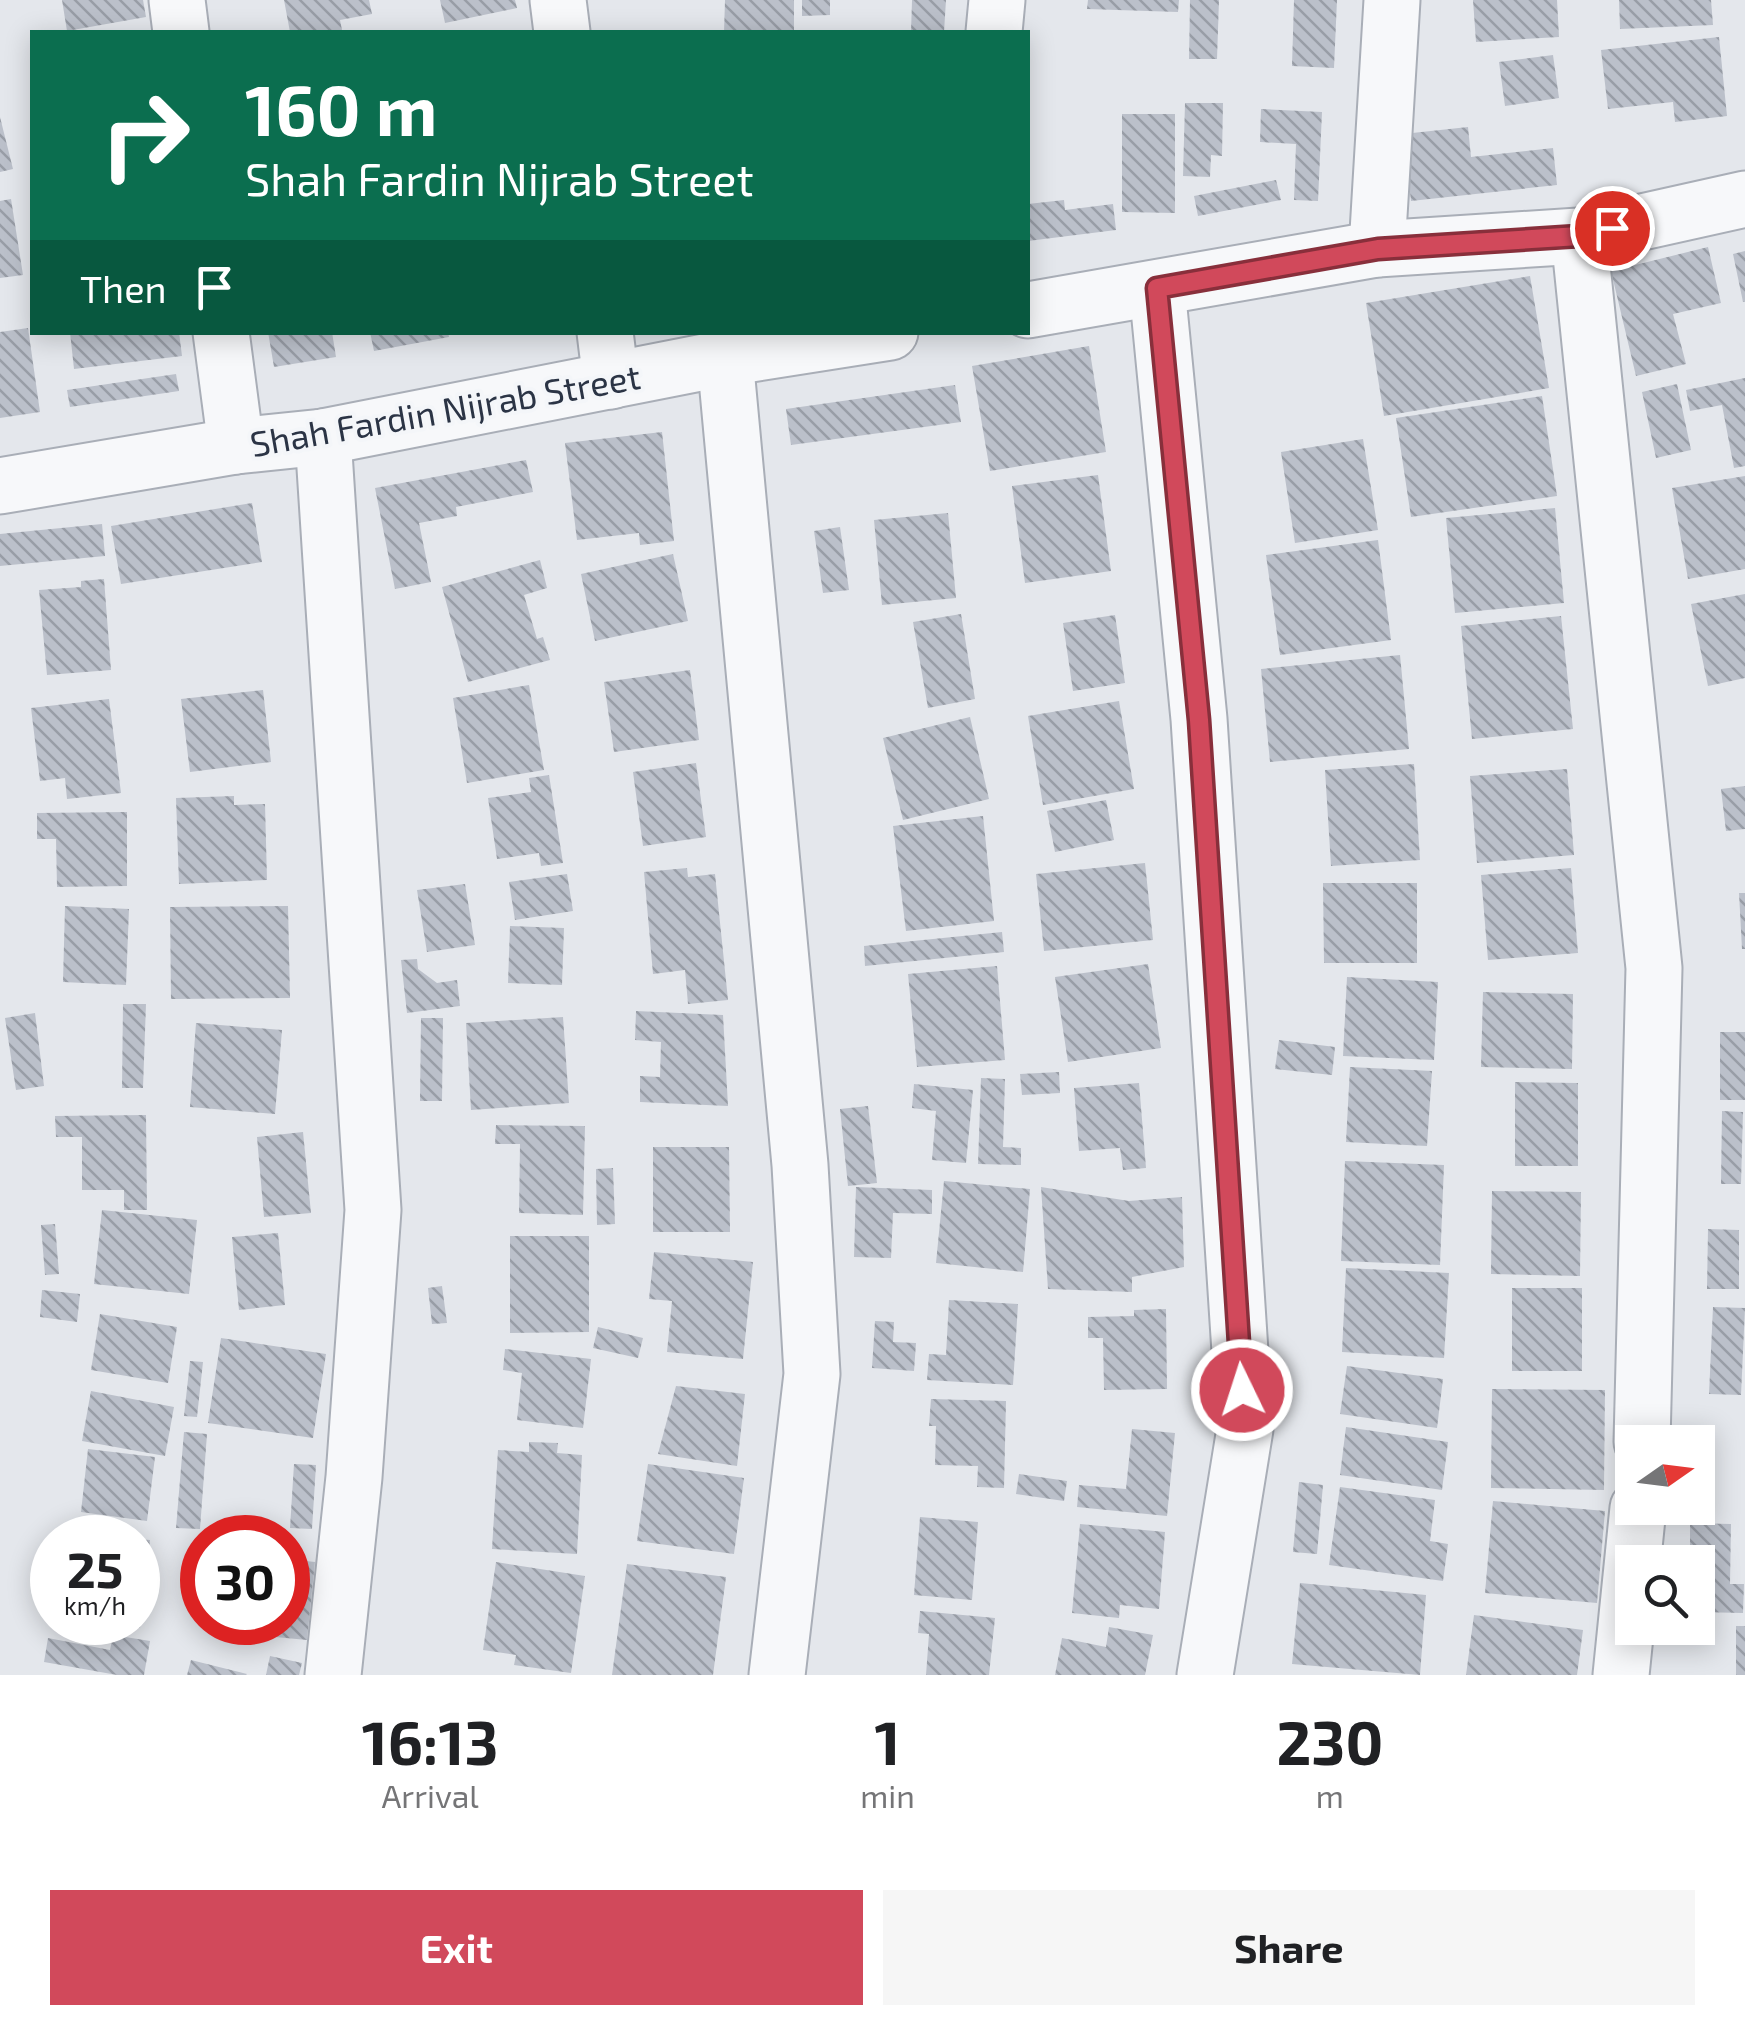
<!DOCTYPE html>
<html lang="en">
<head>
<meta charset="utf-8">
<style>
	:root { --surface:#fff; --page:#f6f6f6; --text:#202124; --muted:#757577; --accent:#d1495b }
	body { margin:0; font-family:"Exo 2",sans-serif; background:var(--page); color:var(--text); height:100vh; display:flex; flex-direction:column; font-size:38px; white-space:nowrap }
	* { box-sizing:border-box; margin:0 }
	p { font-size:32px; color:var(--muted) }
	.icon { flex:none; width:55px; height:55px; fill:none; stroke:currentColor; stroke-width:2; stroke-linecap:round; stroke-linejoin:round }
	.map { position:relative; height:1675px; overflow:hidden }
	.drawer { display:flex; flex-direction:column; background:var(--surface); flex:1 }
	.drawer>* { flex:none }
	.guide { position:absolute; left:30px; top:30px; width:1000px; height:305px; border-radius:0px; box-shadow:0 5px 25px #0003; background:#0b6e4f; color:#fff; overflow:hidden }
	.needle { width:65px; rotate:76deg }
	.tools { position:absolute; left:1615px; top:1425px; display:grid; gap:20px }
	.tools a { display:grid; place-items:center; width:100px; height:100px; border-radius:0px; background:var(--surface); box-shadow:0 5px 25px #0003; font-size:50px }
	.speed { position:absolute; left:30px; top:1515px; display:flex; gap:20px; font-size:50px; font-weight:700; text-align:center }
	.speed>* { display:grid; place-content:center; width:130px; height:130px; border-radius:50%; background:var(--surface); box-shadow:0 5px 25px #0003; line-height:1 }
	.speed small { font-size:25px; font-weight:400 }
	.speed .limit { border:15px solid #d22; background:#fff; color:#111 }
	.pin { position:absolute; display:grid; place-items:center; width:85px; height:85px; color:#fff; margin:-42px; border:5px solid #fff; border-radius:50%; box-shadow:0 2px 10px #0007 }
	.me { position:absolute; width:110px; margin:-55px; rotate:356deg; stroke-linejoin:round; filter:drop-shadow(0 0 8px #0008) }
	.turn { display:flex; align-items:center; gap:35px; height:210px; padding:0 50px; font-size:45px }
	.turn .icon { width:130px; height:130px; stroke-width:2.5 }
	.turn b { display:block; font-size:70px; line-height:85px }
	.then { display:flex; align-items:center; height:95px; padding:0 50px; background:#0003; gap:20px; font-size:38px }
	.eta { display:flex; justify-content:space-evenly; align-items:center; height:170px; text-align:center }
	.eta b { font-size:60px; font-weight:700; line-height:70px }
	.button { display:flex; gap:20px; margin-top:auto; padding:20px 50px }
	.button a { flex:1; height:115px; border-radius:0px; background:var(--accent); color:#fff; font-size:40px; font-weight:700; line-height:115px; text-align:center }
	.button a+a { background:var(--page); color:var(--text) }
	.map>svg:first-child { display:block }
	.building { fill:url(#building-back-hatch) }
	.lines { fill:none; stroke-linecap:round; stroke-linejoin:round }
	.minor-casing { stroke:#a9aeb7; stroke-width:59 }
	.minor { stroke:#f7f8fa; stroke-width:55 }
	.route-casing { stroke:#882f3b; stroke-width:25 }
	.route { stroke:#d1495b; stroke-width:18 }
	.labels { text-anchor:middle; dominant-baseline:central; stroke-width:8; stroke-linejoin:round; paint-order:stroke }
	.street-label { font-size:35px; fill:#2b3445; stroke:#f4f6f9 }
</style>
</head>
<body>
<div class="map">
<svg width="1745" height="1675" viewBox="0 0 1745 1675">
	<defs>
		<pattern id="building-back-hatch" width="6" height="6" patternUnits="userSpaceOnUse" patternTransform="scale(2.5)"><rect width="6" height="6" fill="#bbc0ca"/><path d="M-1 5l2 2M0 0l6 6M5-1l2 2" fill="none" stroke="#989da6"/></pattern>
	</defs>
	<rect width="100%" height="100%" fill="#e4e7ec"/>
	<g class="building">
		<path d="M 62,0 L 143,0 L 146,17 L 67,31 Z"/>
		<path d="M 284,0 L 369,0 L 372,14 L 340,20 L 342,30 L 290,32 Z"/>
		<path d="M 440,0 L 515,0 L 517,8 L 445,23 Z"/>
		<path d="M 725,0 L 794,0 L 794,32 L 724,32 Z"/>
		<path d="M 802,0 L 830,0 L 830,15 L 802,16 Z"/>
		<path d="M 912,0 L 946,0 L 944,32 L 911,32 Z"/>
		<path d="M 1088,0 L 1179,0 L 1178,12 L 1087,9 Z"/>
		<path d="M 1190,0 L 1219,0 L 1217,59 L 1189,59 Z"/>
		<path d="M 1294,0 L 1337,0 L 1334,68 L 1292,66 Z"/>
		<path d="M 1473,0 L 1557,0 L 1559,37 L 1476,42 Z"/>
		<path d="M 1619,0 L 1711,0 L 1713,25 L 1620,29 Z"/>
		<path d="M 1719,37 L 1727,116 L 1675,122 L 1673,102 L 1608,109 L 1601,50 Z"/>
		<path d="M 1553,55 L 1559,98 L 1505,106 L 1499,62 Z"/>
		<path d="M 1185,103 L 1223,103 L 1222,156 L 1211,155 L 1210,177 L 1183,176 Z"/>
		<path d="M 1261,109 L 1322,112 L 1318,201 L 1294,200 L 1296,144 L 1260,142 Z"/>
		<path d="M 1122,114 L 1175,114 L 1175,213 L 1122,212 Z"/>
		<path d="M 0,117 L 13,169 L 0,172 Z"/>
		<path d="M 1468,127 L 1471,157 L 1553,148 L 1557,185 L 1411,201 L 1403,134 Z"/>
		<path d="M 1276,180 L 1281,200 L 1198,216 L 1194,196 Z"/>
		<path d="M 11,199 L 23,275 L 0,278 L 0,201 Z"/>
		<path d="M 1064,200 L 1065,210 L 1113,204 L 1116,230 L 1028,241 L 1028,204 Z"/>
		<path d="M 1708,247 L 1721,303 L 1673,314 L 1686,364 L 1636,376 L 1611,271 Z"/>
		<path d="M 1745,251 L 1745,302 L 1743,302 L 1733,254 Z"/>
		<path d="M 1530,276 L 1549,388 L 1384,416 L 1366,303 Z"/>
		<path d="M 28,328 L 40,412 L 0,418 L 0,332 Z"/>
		<path d="M 70,332 L 179,332 L 182,356 L 74,369 Z"/>
		<path d="M 268,332 L 332,332 L 336,357 L 274,367 Z"/>
		<path d="M 370,332 L 448,332 L 449,337 L 374,351 Z"/>
		<path d="M 1089,346 L 1106,452 L 990,471 L 972,366 Z"/>
		<path d="M 176,374 L 179,391 L 70,407 L 67,390 Z"/>
		<path d="M 1745,378 L 1745,466 L 1734,468 L 1722,405 L 1690,411 L 1686,390 Z"/>
		<path d="M 1677,384 L 1691,450 L 1656,458 L 1642,392 Z"/>
		<path d="M 955,385 L 961,422 L 791,445 L 786,409 Z"/>
		<path d="M 1542,396 L 1557,496 L 1411,517 L 1396,418 Z"/>
		<path d="M 662,432 L 674,541 L 640,545 L 639,533 L 577,540 L 565,443 Z"/>
		<path d="M 1363,439 L 1378,530 L 1295,543 L 1281,452 Z"/>
		<path d="M 526,460 L 533,492 L 456,507 L 457,516 L 419,523 L 431,582 L 395,589 L 375,488 Z"/>
		<path d="M 1098,475 L 1111,571 L 1025,583 L 1012,486 Z"/>
		<path d="M 1745,476 L 1745,569 L 1688,579 L 1672,488 Z"/>
		<path d="M 252,503 L 262,562 L 121,584 L 111,526 Z"/>
		<path d="M 1555,508 L 1564,603 L 1455,613 L 1446,518 Z"/>
		<path d="M 948,513 L 956,598 L 882,605 L 874,520 Z"/>
		<path d="M 102,524 L 105,556 L 0,566 L 0,534 Z"/>
		<path d="M 840,527 L 849,590 L 823,593 L 814,531 Z"/>
		<path d="M 1378,540 L 1391,640 L 1280,655 L 1266,555 Z"/>
		<path d="M 673,554 L 688,621 L 595,641 L 581,574 Z"/>
		<path d="M 540,560 L 547,588 L 524,595 L 537,639 L 543,637 L 550,660 L 468,682 L 442,587 Z"/>
		<path d="M 104,579 L 111,670 L 47,675 L 39,590 L 81,587 L 81,581 Z"/>
		<path d="M 1745,594 L 1745,678 L 1708,686 L 1691,604 Z"/>
		<path d="M 961,614 L 975,699 L 928,708 L 913,622 Z"/>
		<path d="M 1115,615 L 1125,683 L 1073,691 L 1063,623 Z"/>
		<path d="M 1561,616 L 1573,729 L 1472,739 L 1461,626 Z"/>
		<path d="M 1400,655 L 1409,749 L 1270,762 L 1261,669 Z"/>
		<path d="M 690,670 L 699,740 L 614,752 L 604,682 Z"/>
		<path d="M 529,685 L 544,770 L 467,783 L 453,698 Z"/>
		<path d="M 263,690 L 271,762 L 190,772 L 181,699 Z"/>
		<path d="M 109,699 L 121,793 L 67,799 L 65,778 L 40,781 L 31,708 Z"/>
		<path d="M 1119,701 L 1134,789 L 1043,805 L 1028,716 Z"/>
		<path d="M 970,717 L 989,799 L 903,820 L 883,738 Z"/>
		<path d="M 696,763 L 706,837 L 643,846 L 633,772 Z"/>
		<path d="M 1414,764 L 1420,860 L 1331,866 L 1325,770 Z"/>
		<path d="M 1567,769 L 1574,855 L 1477,863 L 1470,776 Z"/>
		<path d="M 549,775 L 563,863 L 541,866 L 539,853 L 497,859 L 488,798 L 531,792 L 529,778 Z"/>
		<path d="M 1745,786 L 1745,829 L 1726,831 L 1721,789 Z"/>
		<path d="M 234,796 L 234,805 L 265,804 L 267,880 L 179,884 L 176,798 Z"/>
		<path d="M 1106,800 L 1114,840 L 1055,852 L 1047,811 Z"/>
		<path d="M 127,812 L 127,886 L 57,887 L 56,839 L 37,839 L 37,813 Z"/>
		<path d="M 983,816 L 994,921 L 906,931 L 893,826 Z"/>
		<path d="M 1145,863 L 1153,940 L 1044,951 L 1036,874 Z"/>
		<path d="M 687,868 L 688,877 L 715,874 L 728,1000 L 688,1004 L 685,970 L 653,974 L 644,872 Z"/>
		<path d="M 1571,868 L 1578,953 L 1488,960 L 1481,875 Z"/>
		<path d="M 567,874 L 573,911 L 515,920 L 509,882 Z"/>
		<path d="M 1323,883 L 1417,883 L 1417,963 L 1324,963 Z"/>
		<path d="M 465,884 L 475,945 L 427,952 L 417,890 Z"/>
		<path d="M 1739,893 L 1745,893 L 1745,949 L 1742,949 Z"/>
		<path d="M 65,906 L 129,909 L 126,985 L 63,982 Z"/>
		<path d="M 288,906 L 290,998 L 171,999 L 170,907 Z"/>
		<path d="M 510,926 L 564,928 L 562,985 L 508,983 Z"/>
		<path d="M 1002,932 L 1004,952 L 865,966 L 864,946 Z"/>
		<path d="M 417,959 L 418,969 L 437,983 L 457,980 L 460,1006 L 407,1013 L 401,960 Z"/>
		<path d="M 1148,964 L 1161,1048 L 1068,1062 L 1055,977 Z"/>
		<path d="M 997,966 L 1005,1060 L 917,1067 L 908,974 Z"/>
		<path d="M 1347,977 L 1438,982 L 1434,1060 L 1343,1056 Z"/>
		<path d="M 1483,992 L 1573,994 L 1572,1069 L 1481,1067 Z"/>
		<path d="M 123,1004 L 146,1004 L 143,1088 L 122,1088 Z"/>
		<path d="M 636,1011 L 723,1015 L 728,1106 L 640,1102 L 640,1076 L 660,1077 L 661,1042 L 635,1040 Z"/>
		<path d="M 35,1013 L 44,1086 L 16,1090 L 5,1018 Z"/>
		<path d="M 563,1017 L 569,1103 L 471,1110 L 466,1023 Z"/>
		<path d="M 421,1018 L 443,1018 L 442,1101 L 420,1101 Z"/>
		<path d="M 196,1023 L 282,1030 L 275,1114 L 190,1107 Z"/>
		<rect x="1720" y="1032" width="25" height="68"/>
		<path d="M 1279,1040 L 1335,1047 L 1332,1075 L 1275,1069 Z"/>
		<path d="M 1350,1067 L 1432,1071 L 1427,1146 L 1346,1142 Z"/>
		<path d="M 1059,1072 L 1060,1093 L 1022,1095 L 1020,1074 Z"/>
		<path d="M 981,1078 L 1005,1079 L 1003,1147 L 1021,1148 L 1021,1165 L 978,1164 Z"/>
		<path d="M 1515,1082 L 1578,1083 L 1578,1166 L 1515,1166 Z"/>
		<path d="M 1139,1083 L 1146,1168 L 1123,1170 L 1120,1148 L 1079,1151 L 1074,1088 Z"/>
		<path d="M 914,1084 L 973,1090 L 966,1163 L 932,1160 L 936,1111 L 912,1108 Z"/>
		<path d="M 868,1106 L 877,1183 L 848,1186 L 840,1109 Z"/>
		<path d="M 1722,1111 L 1743,1112 L 1741,1184 L 1721,1184 Z"/>
		<path d="M 146,1115 L 147,1210 L 124,1210 L 124,1190 L 82,1190 L 82,1137 L 56,1137 L 55,1116 Z"/>
		<path d="M 496,1125 L 585,1126 L 583,1215 L 519,1213 L 520,1144 L 495,1144 Z"/>
		<path d="M 303,1132 L 311,1213 L 264,1217 L 257,1137 Z"/>
		<path d="M 653,1147 L 729,1147 L 730,1232 L 653,1232 Z"/>
		<path d="M 1345,1161 L 1444,1165 L 1440,1265 L 1341,1261 Z"/>
		<path d="M 613,1168 L 615,1224 L 597,1225 L 596,1169 Z"/>
		<path d="M 944,1181 L 1030,1189 L 1023,1272 L 936,1263 Z"/>
		<path d="M 856,1187 L 932,1190 L 932,1214 L 893,1213 L 891,1258 L 854,1257 Z"/>
		<path d="M 1041,1187 L 1129,1201 L 1182,1197 L 1184,1267 L 1132,1277 L 1132,1292 L 1048,1289 Z"/>
		<path d="M 1492,1191 L 1581,1192 L 1580,1276 L 1491,1274 Z"/>
		<path d="M 102,1210 L 197,1220 L 189,1294 L 94,1284 Z"/>
		<path d="M 55,1224 L 59,1274 L 45,1275 L 41,1225 Z"/>
		<path d="M 1708,1229 L 1739,1230 L 1739,1289 L 1707,1289 Z"/>
		<path d="M 278,1233 L 285,1305 L 239,1310 L 232,1237 Z"/>
		<path d="M 510,1236 L 589,1236 L 589,1332 L 510,1333 Z"/>
		<path d="M 654,1252 L 753,1262 L 743,1359 L 667,1352 L 672,1301 L 649,1299 Z"/>
		<path d="M 1346,1268 L 1449,1273 L 1444,1358 L 1342,1352 Z"/>
		<path d="M 442,1286 L 447,1323 L 432,1324 L 428,1288 Z"/>
		<rect x="1512" y="1288" width="70" height="83"/>
		<path d="M 42,1290 L 80,1294 L 77,1322 L 40,1317 Z"/>
		<path d="M 949,1300 L 1018,1304 L 1013,1385 L 927,1380 L 929,1354 L 946,1355 Z"/>
		<path d="M 1713,1307 L 1745,1308 L 1741,1395 L 1709,1394 Z"/>
		<path d="M 1166,1309 L 1167,1389 L 1104,1390 L 1103,1338 L 1088,1338 L 1088,1317 L 1134,1316 L 1134,1310 Z"/>
		<path d="M 100,1314 L 177,1327 L 168,1383 L 91,1370 Z"/>
		<path d="M 875,1321 L 894,1322 L 893,1342 L 916,1343 L 914,1371 L 872,1368 Z"/>
		<path d="M 598,1327 L 643,1338 L 638,1358 L 593,1348 Z"/>
		<path d="M 221,1338 L 326,1354 L 313,1438 L 208,1423 Z"/>
		<path d="M 505,1349 L 591,1359 L 583,1428 L 517,1420 L 522,1373 L 503,1370 Z"/>
		<path d="M 190,1361 L 203,1362 L 197,1417 L 184,1416 Z"/>
		<path d="M 1347,1366 L 1443,1379 L 1437,1428 L 1340,1414 Z"/>
		<path d="M 676,1386 L 745,1394 L 737,1466 L 658,1454 Z"/>
		<path d="M 1492,1389 L 1605,1390 L 1604,1490 L 1491,1488 Z"/>
		<path d="M 91,1391 L 174,1407 L 165,1456 L 82,1441 Z"/>
		<path d="M 931,1399 L 1006,1401 L 1004,1488 L 977,1487 L 978,1466 L 935,1465 L 936,1426 L 929,1426 Z"/>
		<path d="M 1346,1427 L 1448,1442 L 1442,1490 L 1340,1475 Z"/>
		<path d="M 1132,1429 L 1175,1433 L 1167,1516 L 1077,1507 L 1079,1485 L 1126,1489 Z"/>
		<path d="M 184,1432 L 207,1434 L 200,1529 L 176,1528 Z"/>
		<path d="M 529,1442 L 558,1443 L 557,1453 L 582,1455 L 577,1554 L 492,1549 L 498,1450 L 529,1452 Z"/>
		<path d="M 88,1449 L 155,1457 L 147,1521 L 81,1512 Z"/>
		<path d="M 294,1464 L 316,1465 L 312,1529 L 290,1528 Z"/>
		<path d="M 648,1464 L 744,1478 L 734,1554 L 637,1541 Z"/>
		<path d="M 1019,1474 L 1067,1481 L 1064,1501 L 1016,1494 Z"/>
		<path d="M 1299,1482 L 1323,1485 L 1317,1554 L 1293,1552 Z"/>
		<path d="M 1340,1487 L 1435,1500 L 1430,1541 L 1448,1544 L 1443,1581 L 1329,1565 Z"/>
		<path d="M 1493,1501 L 1605,1511 L 1597,1603 L 1485,1593 Z"/>
		<path d="M 920,1517 L 978,1522 L 972,1600 L 914,1595 Z"/>
		<path d="M 1690,1523 L 1731,1524 L 1730,1584 L 1744,1584 L 1743,1613 L 1698,1612 L 1698,1562 L 1690,1562 Z"/>
		<path d="M 1080,1524 L 1165,1532 L 1159,1609 L 1120,1605 L 1119,1618 L 1072,1613 Z"/>
		<path d="M 66,1531 L 105,1535 L 105,1538 L 66,1538 Z"/>
		<path d="M 138,1539 L 150,1540 L 140,1628 L 126,1625 L 138,1622 Z"/>
		<path d="M 288,1559 L 315,1562 L 307,1640 L 265,1636 L 266,1622 L 288,1622 Z"/>
		<path d="M 496,1562 L 585,1576 L 571,1673 L 514,1665 L 516,1655 L 483,1650 Z"/>
		<path d="M 627,1564 L 726,1577 L 713,1675 L 612,1675 Z"/>
		<path d="M 1300,1583 L 1426,1595 L 1420,1675 L 1292,1664 Z"/>
		<path d="M 920,1611 L 995,1618 L 989,1675 L 926,1675 L 929,1634 L 918,1633 Z"/>
		<path d="M 1474,1615 L 1583,1630 L 1577,1675 L 1466,1675 Z"/>
		<rect x="1736" y="1626" width="9" height="49"/>
		<path d="M 1109,1627 L 1153,1635 L 1145,1675 L 1055,1675 L 1062,1638 L 1106,1647 Z"/>
		<path d="M 113,1635 L 150,1641 L 144,1675 L 117,1675 L 44,1662 L 48,1638 L 110,1650 Z"/>
		<path d="M 270,1656 L 302,1663 L 299,1675 L 266,1675 Z"/>
		<path d="M 191,1660 L 247,1674 L 246,1675 L 187,1675 Z"/>
	</g>
	<g class="lines">
		<g class="minor-casing">
			<g id="minor">
				<path d="M 177,0 L 181,32"/>
				<path d="M 558,0 L 562,32"/>
				<path d="M 994,32 L 997,0"/>
				<path d="M 1579,236 L 1654,968 L 1642,1442"/>
				<path d="M 1377,249 L 1392,0"/>
				<path d="M 1157,288 L 1199,719 L 1245,1429 L 1205,1675"/>
				<path d="M 1028,310 L 1377,249 L 1579,236 L 1745,199"/>
				<path d="M 221,332 L 236,446"/>
				<path d="M 605,332 L 611,381"/>
				<path d="M 725,358 L 800,1165 L 812,1374 L 777,1675"/>
				<path d="M 323,437 L 373,1210 L 354,1477 L 333,1675"/>
				<path d="M 0,486 L 236,446 L 323,437 L 725,358 L 890,332"/>
				<path d="M 1621,1675 L 1638,1508"/>
			</g>
		</g>
		<use href="#minor" class="minor"/>
	</g>
	<g class="lines">
		<g class="route-casing">
			<path id="route" d="M 1242,1390 L 1199,720 L 1157,288 L 1378,249 L 1579,236 L 1612,228"/>
		</g>
		<use href="#route" class="route"/>
	</g>
	<g class="labels">
		<g class="street-label">
			<text transform="translate(445 409) rotate(-10)">Shah Fardin Nijrab Street</text>
		</g>
	</g>
</svg>
<div class="tools">
<a><svg class="needle" viewBox="-14 -14 28 28"><path d="M0-13l5 13h-10z" fill="#e53935"/><path d="M0 13l5-13h-10z" fill="#757577"/></svg></a>
<a><svg class="icon" aria-label="search" viewBox="0 0 24 24"><circle cx="10" cy="10" r="6"/><path d="M15 15l6 6"/></svg></a>
</div>
<div class="speed"><div>25<small>km/h</small></div><div class="limit">30</div></div>
<div class="pin" style="left:1612px;top:228px;background:#d93025"><svg class="icon" aria-label="arrive" viewBox="0 0 24 24"><path d="M6 21V4h12l-3 4 3 4H6"/></svg></div>
<svg class="me" style="left:1242px;top:1390px" viewBox="-20 -20 40 40"><circle r="17" fill="#d1495b" stroke="#fff" stroke-width="3"/><path d="M0-11L8 9 0 5-8 9z" fill="#fff"/></svg>
<div class="guide">
<div class="turn"><svg class="icon" aria-label="right" viewBox="0 0 24 24"><path d="M7 20v-9h11M14 6l5 5-5 5"/></svg><div><b>160 m</b>Shah Fardin Nijrab Street</div></div>
<div class="then">Then<svg class="icon" aria-label="arrive" viewBox="0 0 24 24"><path d="M6 21V4h12l-3 4 3 4H6"/></svg></div>
</div>
</div>
<section class="drawer">
<div class="eta">
<div><b>16:13</b><p>Arrival</p></div>
<div><b>1</b><p>min</p></div>
<div><b>230</b><p>m</p></div>
</div>
<div class="button"><a>Exit</a><a>Share</a></div>
</section>
</body>
</html>
